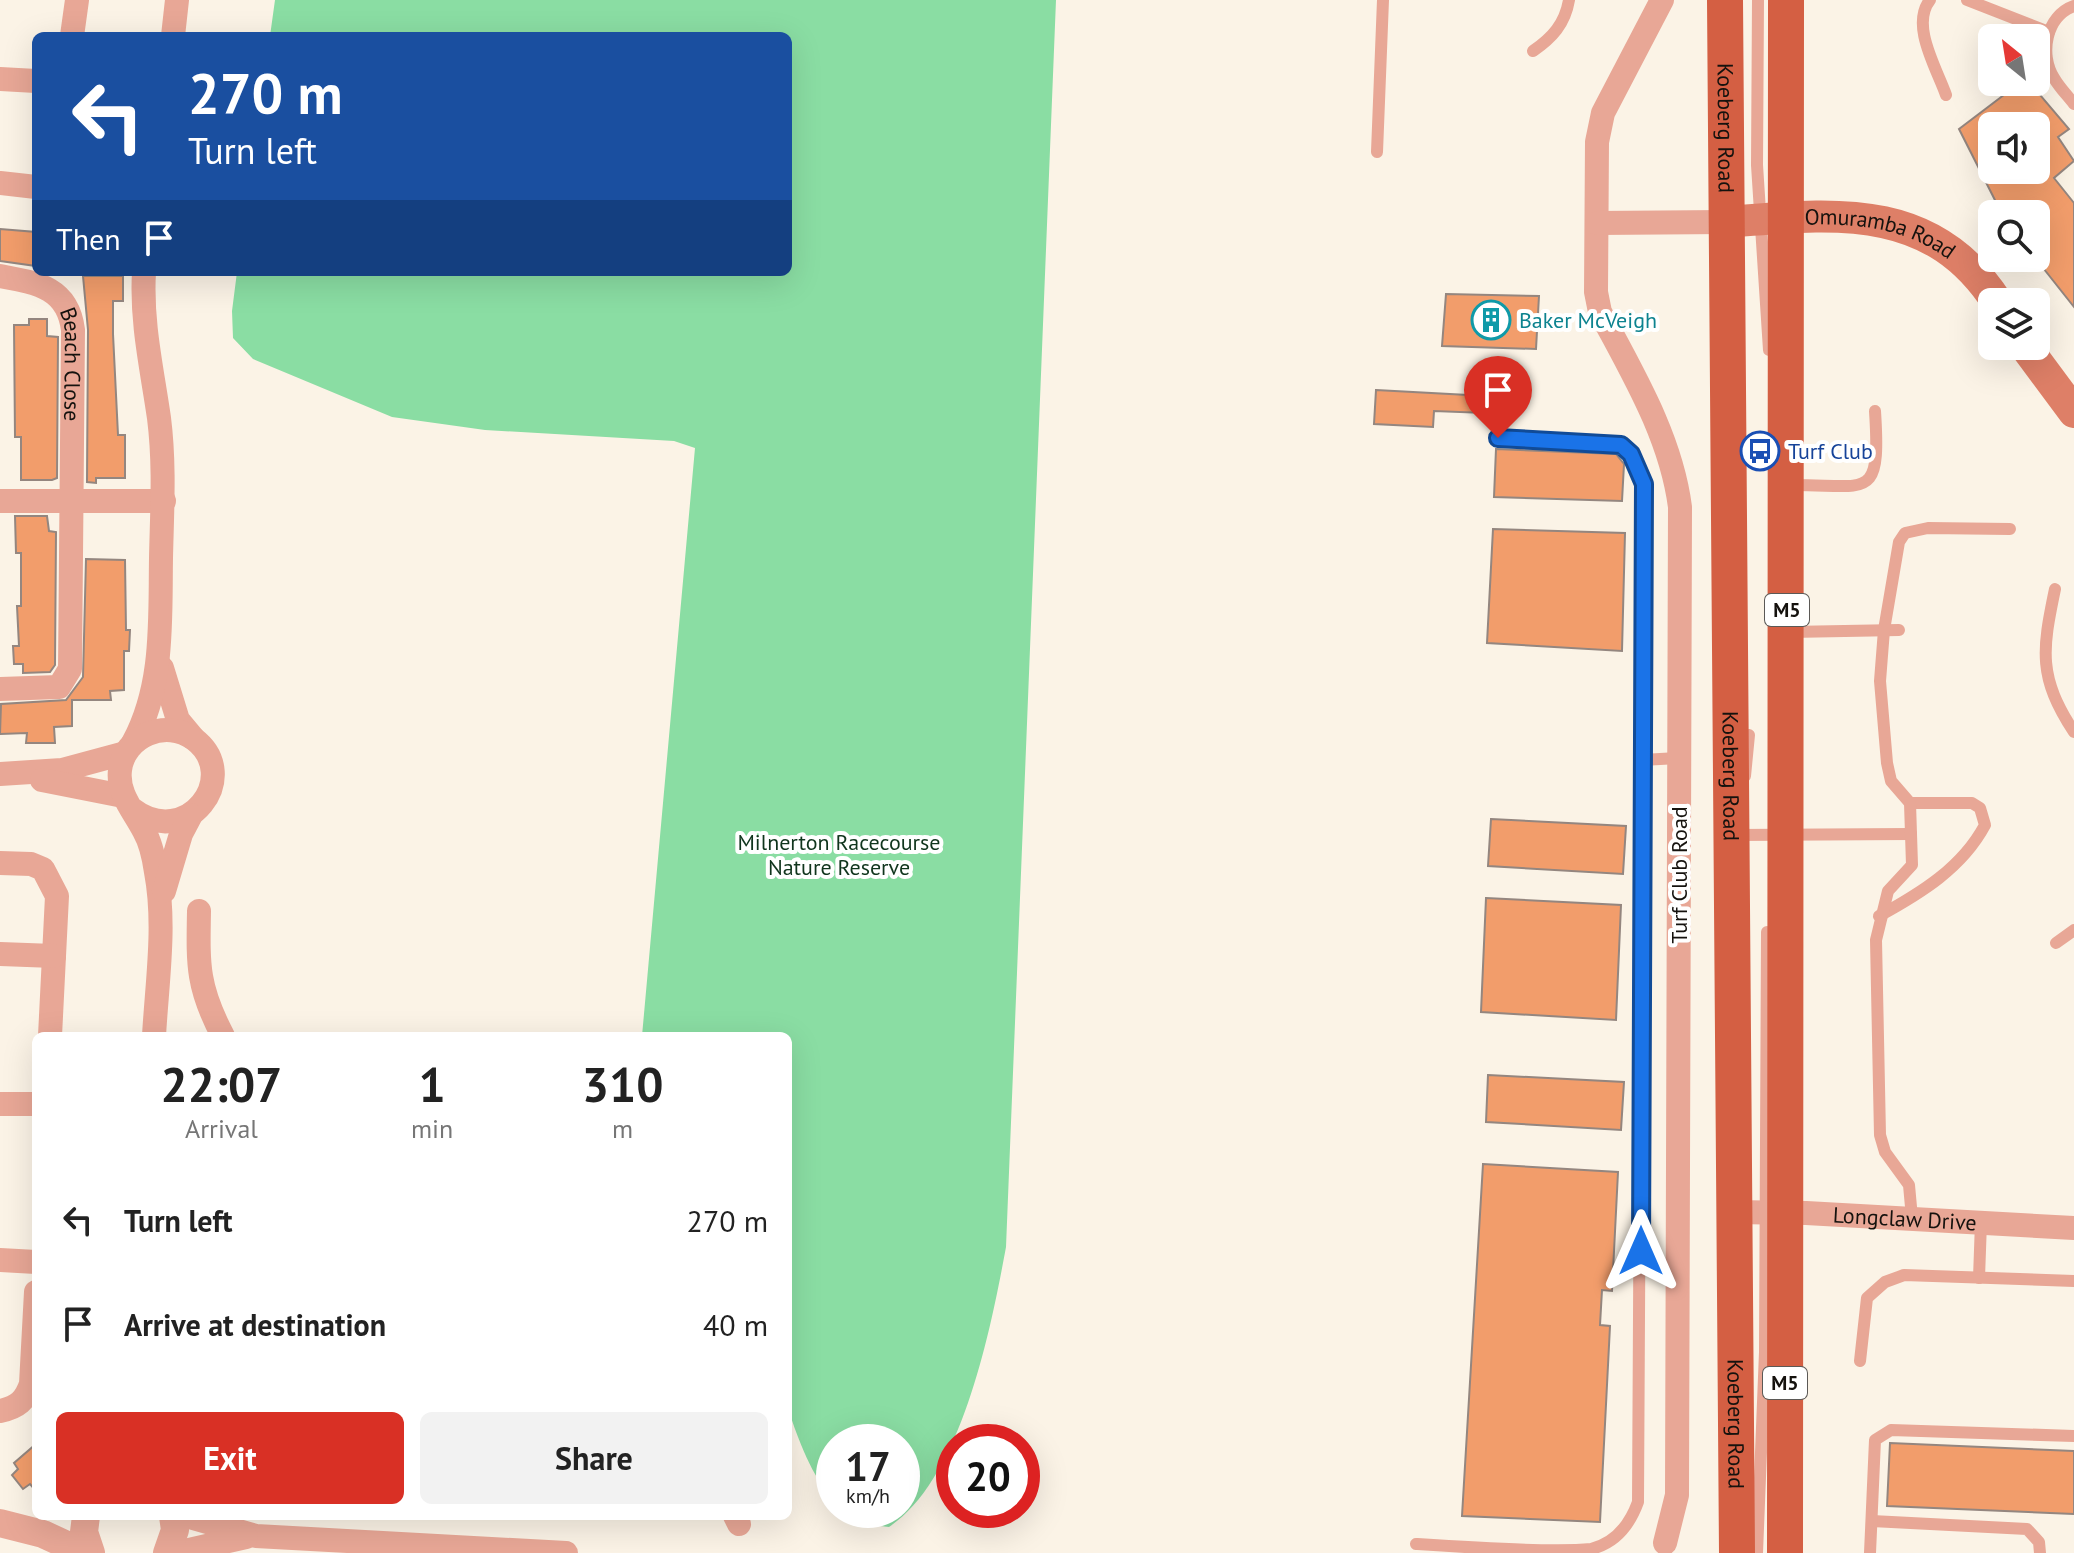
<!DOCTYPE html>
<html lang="en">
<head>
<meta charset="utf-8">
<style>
	:root { --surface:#fff; --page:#f2f2f2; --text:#222; --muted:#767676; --accent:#d93025 }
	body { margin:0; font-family:"PT Sans",sans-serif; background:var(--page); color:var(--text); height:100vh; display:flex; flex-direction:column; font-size:30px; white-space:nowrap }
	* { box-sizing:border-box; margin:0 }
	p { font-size:26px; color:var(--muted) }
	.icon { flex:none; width:44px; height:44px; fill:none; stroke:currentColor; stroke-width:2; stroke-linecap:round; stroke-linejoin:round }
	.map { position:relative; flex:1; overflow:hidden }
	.sheet { position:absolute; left:32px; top:1032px; width:760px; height:488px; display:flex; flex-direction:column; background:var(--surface); border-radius:12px; box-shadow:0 8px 32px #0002 }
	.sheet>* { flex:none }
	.hud { position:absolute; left:32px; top:32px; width:760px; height:244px; border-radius:12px; box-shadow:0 8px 32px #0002; background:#1a4fa0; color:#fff; overflow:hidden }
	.needle { width:52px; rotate:330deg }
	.controls { position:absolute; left:1978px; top:24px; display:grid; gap:16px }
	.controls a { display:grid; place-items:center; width:72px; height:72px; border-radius:12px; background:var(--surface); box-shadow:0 8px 32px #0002; font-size:40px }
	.speed { position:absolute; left:816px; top:1424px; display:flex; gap:16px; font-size:40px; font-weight:700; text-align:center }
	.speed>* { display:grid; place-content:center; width:104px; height:104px; border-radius:50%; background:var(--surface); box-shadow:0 8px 32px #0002; line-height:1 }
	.speed small { font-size:20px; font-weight:400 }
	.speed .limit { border:12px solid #d22; background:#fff; color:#111 }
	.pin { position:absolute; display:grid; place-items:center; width:68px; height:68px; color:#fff; margin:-82px -34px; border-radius:50% 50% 50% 0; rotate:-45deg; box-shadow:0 0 8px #0007 }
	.pin .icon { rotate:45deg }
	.me { position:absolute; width:88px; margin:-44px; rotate:0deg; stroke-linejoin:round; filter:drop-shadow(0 0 6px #0008) }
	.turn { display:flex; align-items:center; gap:28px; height:168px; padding:0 24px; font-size:36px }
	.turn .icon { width:104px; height:104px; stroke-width:2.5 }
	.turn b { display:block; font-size:56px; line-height:68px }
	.then { display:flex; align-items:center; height:76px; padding:0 24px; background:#0003; gap:16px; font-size:30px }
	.eta { display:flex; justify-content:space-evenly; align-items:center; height:136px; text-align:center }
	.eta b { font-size:48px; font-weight:700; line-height:56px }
	.button { display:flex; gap:16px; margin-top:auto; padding:16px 24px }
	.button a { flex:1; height:92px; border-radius:12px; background:var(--accent); color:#fff; font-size:32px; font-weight:700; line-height:92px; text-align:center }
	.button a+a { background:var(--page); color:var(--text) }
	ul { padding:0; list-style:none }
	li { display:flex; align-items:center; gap:24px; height:104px; padding:0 24px }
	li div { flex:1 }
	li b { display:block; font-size:30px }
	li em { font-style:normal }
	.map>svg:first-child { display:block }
	.green { fill:#8adda3 }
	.building { fill:#f29d6b; stroke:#94867f; stroke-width:2; fill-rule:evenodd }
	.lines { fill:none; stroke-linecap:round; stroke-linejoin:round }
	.service { stroke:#e8a796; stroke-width:12 }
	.minor { stroke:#e8a796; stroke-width:24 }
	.tertiary { stroke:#e8a796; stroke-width:28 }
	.secondary { stroke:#de7f67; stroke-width:32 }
	.primary { stroke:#d45f43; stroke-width:36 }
	.route-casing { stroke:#114b97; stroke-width:20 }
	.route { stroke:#1a73e8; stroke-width:14 }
	.labels { text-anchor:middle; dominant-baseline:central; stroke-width:8; stroke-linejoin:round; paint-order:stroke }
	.shield { fill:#fff; stroke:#5b5956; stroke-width:2 }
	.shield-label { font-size:20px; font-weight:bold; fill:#15120e }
	.street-label { font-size:22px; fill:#15120e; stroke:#fff }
	.culture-label { font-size:22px; fill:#0d838f; stroke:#fff; text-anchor:start }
	.transit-label { font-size:22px; fill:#164399; stroke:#fff; text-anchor:start }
	.park-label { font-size:22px; fill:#10351d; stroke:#fff }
</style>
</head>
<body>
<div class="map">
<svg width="2074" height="1553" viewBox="0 0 2074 1553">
	<rect width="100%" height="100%" fill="#fbf3e6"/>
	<path class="green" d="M 275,0 L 1056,0 L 1006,1247 C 991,1328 962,1479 889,1527 L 863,1524 L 844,1510 L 902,1510 L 902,1442 L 834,1442 L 834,1501 C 811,1475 799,1441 788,1409 L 788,1036 L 642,1036 L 695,448 L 674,441 L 485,430 L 392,417 L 253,359 L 233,338 L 232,311 L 237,272 L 788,272 L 788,36 L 270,36 Z"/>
	<g class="building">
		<path d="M 2021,82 L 2029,82 L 2069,129 L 2058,137 L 2074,161 L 2054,178 L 2074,203 L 2074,307 L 2036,259 L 2036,214 L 2002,214 L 1959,129 ZM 1992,126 L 2036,126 L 2036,170 L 1992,170 Z"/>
		<path d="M 0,229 L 36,232 L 36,266 L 0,261 Z"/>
		<path d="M 83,276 L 123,276 L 123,301 L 113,301 L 113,334 L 118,435 L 125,435 L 125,478 L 96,478 L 96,483 L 87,482 L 88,330 Z"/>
		<path d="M 1446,294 L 1539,296 L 1536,349 L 1442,346 Z"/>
		<path d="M 29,319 L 47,319 L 47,336 L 58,337 L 57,478 L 52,480 L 21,480 L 21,437 L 15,437 L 14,325 L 29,325 Z"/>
		<path d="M 1376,390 L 1486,396 L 1485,413 L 1434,411 L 1433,427 L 1374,424 Z"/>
		<path d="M 1496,449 L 1616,454 L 1624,464 L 1622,501 L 1494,497 Z"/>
		<path d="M 15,516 L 47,516 L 49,531 L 56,532 L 55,665 L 50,672 L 23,673 L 23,664 L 14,664 L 13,646 L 19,646 L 17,606 L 21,606 L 21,553 L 16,553 Z"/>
		<path d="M 1493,529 L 1625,533 L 1622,651 L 1487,643 Z"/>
		<path d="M 86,559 L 125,560 L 126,630 L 130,630 L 129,651 L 124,651 L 124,690 L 110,691 L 111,700 L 72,700 L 72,726 L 54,727 L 55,743 L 26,743 L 27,733 L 0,734 L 1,704 L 66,700 L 83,677 Z"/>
		<path d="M 1491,819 L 1626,826 L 1623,874 L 1488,866 Z"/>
		<path d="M 1486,898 L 1621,905 L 1616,1020 L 1481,1012 Z"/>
		<path d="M 1488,1075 L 1624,1082 L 1621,1130 L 1486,1122 Z"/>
		<path d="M 1483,1164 L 1618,1172 L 1612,1291 L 1602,1290 L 1600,1325 L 1610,1326 L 1600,1522 L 1462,1516 Z"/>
		<path d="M 1890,1443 L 2074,1451 L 2074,1514 L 1887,1506 Z"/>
		<path d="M 36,1444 L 36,1491 L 30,1484 L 23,1489 L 12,1475 L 18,1469 L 14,1463 Z"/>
	</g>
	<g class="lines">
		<g class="service">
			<path d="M 1758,0 L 1757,165 L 1769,350"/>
			<path d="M 1930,0 C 1910,25 1937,69 1946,95"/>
			<path d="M 1967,0 L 2049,32"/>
			<path d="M 2074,6 C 2046,16 2039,54 2054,78 C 2059,87 2067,95 2074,104"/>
			<path d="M 1533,51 C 1552,38 1565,24 1569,0"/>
			<path d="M 1377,152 L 1383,0"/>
			<path d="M 1498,438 L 1621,445 L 1637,467 L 1645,494 L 1642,760"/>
			<path d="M 1789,485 C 1868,484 1881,504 1875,411"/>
			<path d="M 2055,589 C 2042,651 2038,677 2074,732"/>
			<path d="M 1790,632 L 1899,630"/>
			<path d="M 1745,776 L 1749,735"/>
			<path d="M 1733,835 L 1911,834"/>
			<path d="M 1879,916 C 1921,893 1962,868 1985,825 L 1980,808 L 1972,803 L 1910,803"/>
			<path d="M 2056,943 L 2074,930"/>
			<path d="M 1912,1218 L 1909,1185 L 1885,1152 L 1880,1135 L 1876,940 L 1888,891 L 1912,865 L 1910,803 L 1891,781 L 1887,763 L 1880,681 L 1884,630 L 1899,542 L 1905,533 L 1928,528 L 2010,529"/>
			<path d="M 1979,1278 L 1981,1222"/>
			<path d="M 1860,1361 L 1867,1298 L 1885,1282 L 1904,1275 L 2074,1281"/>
			<path d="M 1872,1521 L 2027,1529 L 2039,1542 L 2040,1553"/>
			<path d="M 1416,1544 C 1461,1547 1550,1553 1591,1549 C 1616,1543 1630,1524 1638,1502 L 1642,760 L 1678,758"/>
			<path d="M 1757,1553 L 1765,1352 L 1767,932"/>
			<path d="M 1870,1553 L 1875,1440 L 1891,1430 L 2074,1436"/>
		</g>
		<g class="minor">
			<path d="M 1662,0 L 1603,113 L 1597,142 L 1596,292 L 1600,312 C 1633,374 1671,437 1680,507 L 1677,1495 L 1665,1543"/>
			<path d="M 72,36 L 77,0"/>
			<path d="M 173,36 L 177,0"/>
			<path d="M 0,79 L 36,81"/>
			<path d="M 0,183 L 36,187"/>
			<path d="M 1597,223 L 1725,222"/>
			<path id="s1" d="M 0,276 C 38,283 68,288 73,330 L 70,669 L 59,687 L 0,689"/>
			<path d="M 0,501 L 164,501"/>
			<path d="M 162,668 L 178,720 L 193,738"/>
			<path d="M 133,743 C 164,686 160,621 161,558 C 162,511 165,465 159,418 C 152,369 141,322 144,272"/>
			<path d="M 0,774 L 62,770 L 125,753"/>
			<path d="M 42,780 L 123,796"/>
			<path d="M 132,809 C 187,851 243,776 194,739 C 166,718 124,736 120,770 C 117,794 134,811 144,831 C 151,843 154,858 156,872 C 166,925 157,982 154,1036"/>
			<path d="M 0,863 L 31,864 L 43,869 L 57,896 L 50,1036"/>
			<path d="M 164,891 L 181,834 L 191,815"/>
			<path d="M 199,911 C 198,965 197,987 223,1036"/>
			<path d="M 0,954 L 54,956"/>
			<path d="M 0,1104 L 36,1104"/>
			<path id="s2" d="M 1735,1212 L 1806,1213 L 2074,1228"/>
			<path d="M 0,1260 L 36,1262"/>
			<path d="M 0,1411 C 18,1407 25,1401 31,1384 L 36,1292"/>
			<path d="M 186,1516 L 256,1536 L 566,1553"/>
			<path d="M 735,1516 L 739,1524"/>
			<path d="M 176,1553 L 246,1537"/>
		</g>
		<g class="tertiary">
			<path d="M 86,1516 L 84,1532 L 91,1553"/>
			<path d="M 0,1523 L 43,1534 L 84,1553"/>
			<path d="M 167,1553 L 175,1530 L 173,1516"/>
		</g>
		<g class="secondary">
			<path id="s3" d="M 1725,222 C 1832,214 1931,200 1997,302"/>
			<path d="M 2025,346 L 2074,412"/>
		</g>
		<g class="primary">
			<path id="s4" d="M 1725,0 L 1737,1553"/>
			<path d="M 1785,1553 L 1786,0"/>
		</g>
	</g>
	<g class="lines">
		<g class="route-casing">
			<path id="route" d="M 1498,438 L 1621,445 L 1631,454 L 1644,484 L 1641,1251"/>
		</g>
		<use href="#route" class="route"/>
	</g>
	<defs>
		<g id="building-ring" transform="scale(2)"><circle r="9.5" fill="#fff" stroke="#0f9aa8" stroke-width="1.5"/><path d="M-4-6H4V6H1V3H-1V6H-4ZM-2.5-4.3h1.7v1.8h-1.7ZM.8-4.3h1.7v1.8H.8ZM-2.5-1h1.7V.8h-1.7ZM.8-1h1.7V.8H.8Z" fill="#0f9aa8"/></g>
		<g id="bus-ring" transform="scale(2)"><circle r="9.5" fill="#fff" stroke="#1a4fb4" stroke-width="1.5"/><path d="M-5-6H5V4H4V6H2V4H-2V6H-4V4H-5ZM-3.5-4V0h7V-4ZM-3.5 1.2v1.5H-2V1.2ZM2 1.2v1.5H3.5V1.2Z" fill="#1a4fb4"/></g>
	</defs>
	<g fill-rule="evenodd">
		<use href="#building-ring" x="1491" y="320"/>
		<use href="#bus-ring" x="1760" y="451"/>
	</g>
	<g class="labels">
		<g class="shield">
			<rect x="1765" y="594" width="44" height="32" rx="6"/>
			<rect x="1763" y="1367" width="44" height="32" rx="6"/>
		</g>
		<g class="shield-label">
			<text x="1787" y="610">M5</text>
			<text x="1785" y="1383">M5</text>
		</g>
		<g class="street-label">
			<text stroke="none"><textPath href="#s4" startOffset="128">Koeberg Road</textPath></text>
			<text stroke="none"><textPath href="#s3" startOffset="158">Omuramba Road</textPath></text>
			<text stroke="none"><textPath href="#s1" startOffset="134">Beach Close</textPath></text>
			<text stroke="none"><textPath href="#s4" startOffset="776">Koeberg Road</textPath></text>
			<text transform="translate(1679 875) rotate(-90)">Turf Club Road</text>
			<text stroke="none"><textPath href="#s2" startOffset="170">Longclaw Drive</textPath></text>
			<text stroke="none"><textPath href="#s4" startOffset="1424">Koeberg Road</textPath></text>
		</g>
		<g class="culture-label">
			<text x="1519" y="320">Baker McVeigh</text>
		</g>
		<g class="transit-label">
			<text x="1788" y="451">Turf Club</text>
		</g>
		<g class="park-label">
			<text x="839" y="842">Milnerton Racecourse<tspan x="839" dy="25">Nature Reserve</tspan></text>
		</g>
	</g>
</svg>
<div class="controls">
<a><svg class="needle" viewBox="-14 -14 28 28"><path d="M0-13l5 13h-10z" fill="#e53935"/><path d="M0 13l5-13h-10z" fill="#767676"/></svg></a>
<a><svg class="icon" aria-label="sound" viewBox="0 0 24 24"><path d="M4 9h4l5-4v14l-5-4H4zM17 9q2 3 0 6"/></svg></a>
<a><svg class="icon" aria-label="search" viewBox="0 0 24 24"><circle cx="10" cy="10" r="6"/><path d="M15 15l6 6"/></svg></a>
<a><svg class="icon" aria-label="layers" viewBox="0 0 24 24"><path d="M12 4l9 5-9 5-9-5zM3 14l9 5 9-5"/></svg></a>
</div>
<div class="speed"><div>17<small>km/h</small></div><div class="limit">20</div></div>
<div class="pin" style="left:1498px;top:438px;background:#d93025"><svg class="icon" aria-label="arrive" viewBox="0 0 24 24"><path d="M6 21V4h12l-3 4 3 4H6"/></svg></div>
<svg class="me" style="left:1641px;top:1251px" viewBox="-20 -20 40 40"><path d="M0-17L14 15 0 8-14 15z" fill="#1a73e8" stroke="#fff" stroke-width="4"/></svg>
<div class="hud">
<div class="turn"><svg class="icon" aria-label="left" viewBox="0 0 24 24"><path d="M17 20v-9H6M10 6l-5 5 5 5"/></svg><div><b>270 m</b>Turn left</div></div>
<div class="then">Then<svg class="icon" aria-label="arrive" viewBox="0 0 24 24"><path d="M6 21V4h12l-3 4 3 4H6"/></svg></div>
</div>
<section class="sheet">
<div class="eta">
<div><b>22:07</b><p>Arrival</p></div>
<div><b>1</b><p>min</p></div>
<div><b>310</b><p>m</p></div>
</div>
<ul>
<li><svg class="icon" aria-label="left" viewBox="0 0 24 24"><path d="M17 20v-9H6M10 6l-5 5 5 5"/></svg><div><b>Turn left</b></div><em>270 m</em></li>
<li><svg class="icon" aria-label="arrive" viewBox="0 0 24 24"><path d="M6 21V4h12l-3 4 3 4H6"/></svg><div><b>Arrive at destination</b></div><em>40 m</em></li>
</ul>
<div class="button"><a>Exit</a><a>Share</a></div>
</section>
</div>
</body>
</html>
